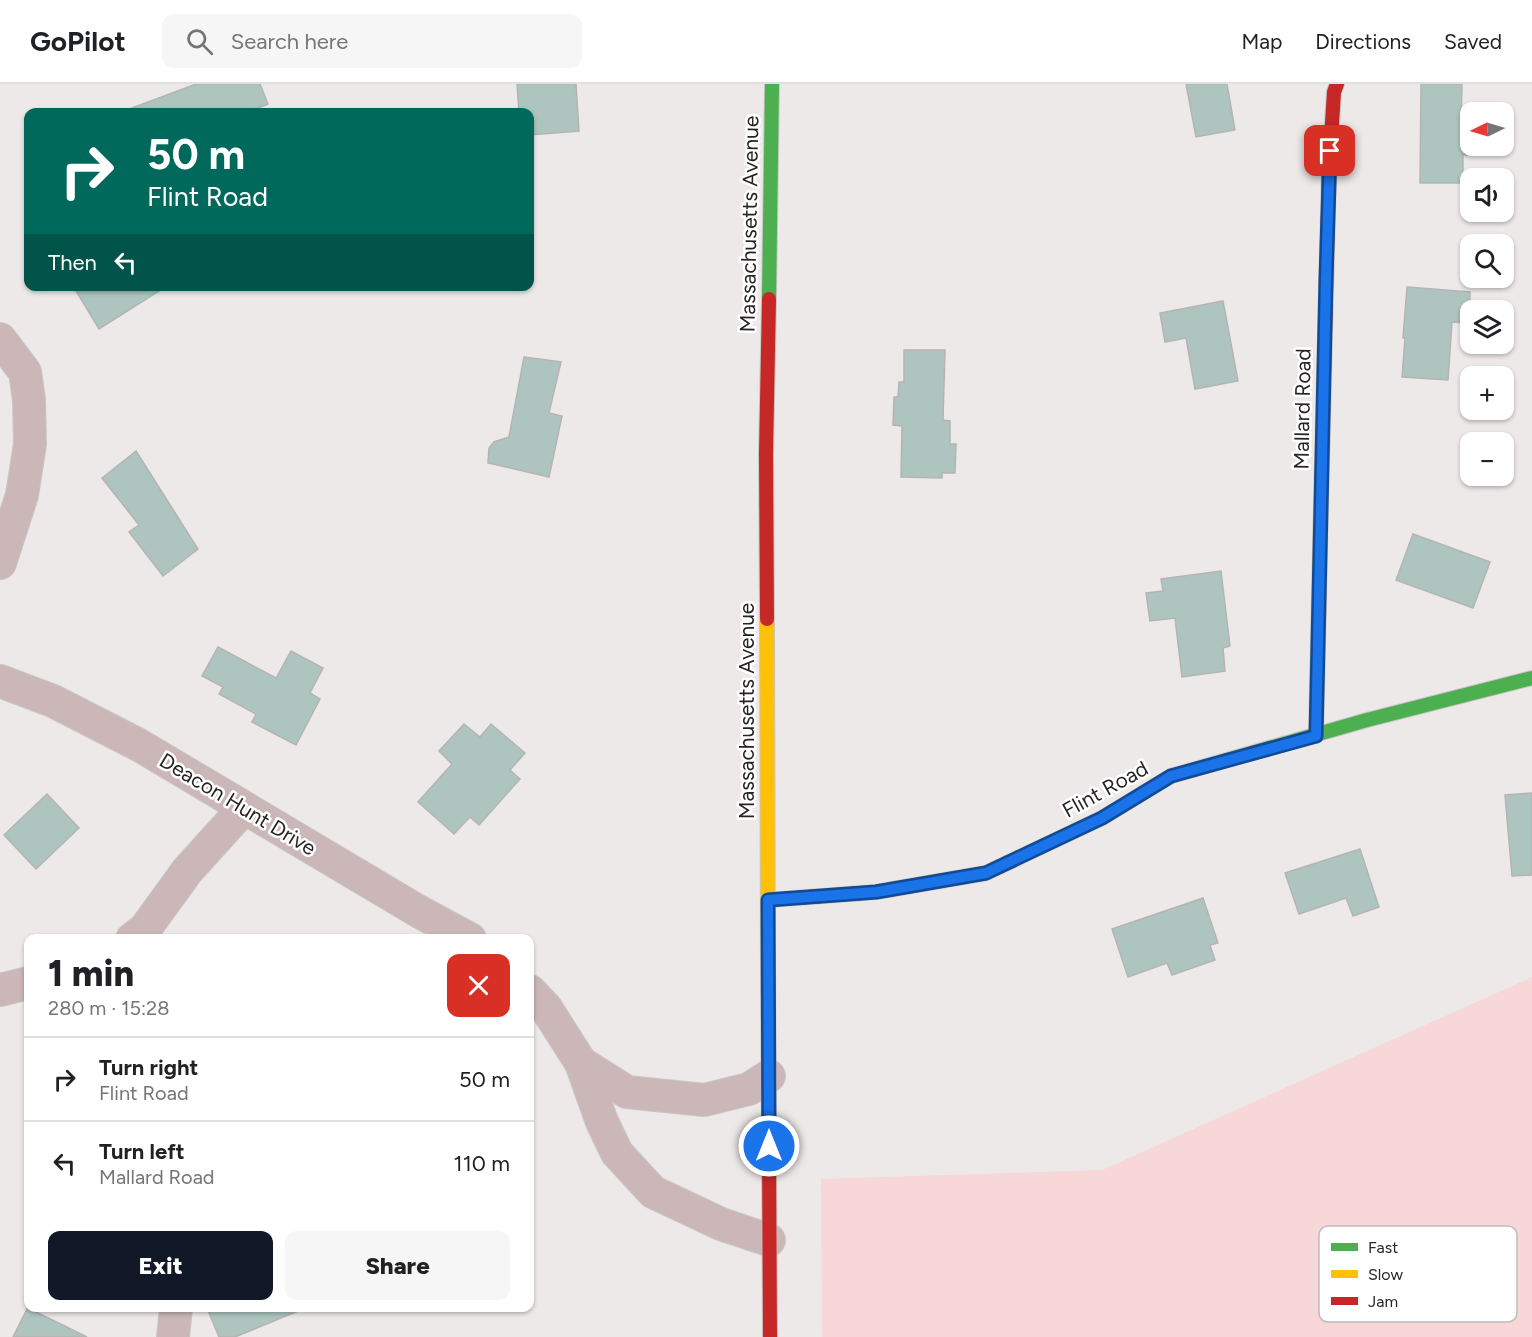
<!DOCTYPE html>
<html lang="en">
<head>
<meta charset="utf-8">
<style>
	:root { --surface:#fff; --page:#f6f6f6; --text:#202124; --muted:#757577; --line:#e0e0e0; --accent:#111827 }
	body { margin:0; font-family:Figtree,sans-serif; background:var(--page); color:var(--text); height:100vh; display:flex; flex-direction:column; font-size:22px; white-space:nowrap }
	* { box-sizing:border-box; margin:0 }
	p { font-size:20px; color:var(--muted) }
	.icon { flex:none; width:33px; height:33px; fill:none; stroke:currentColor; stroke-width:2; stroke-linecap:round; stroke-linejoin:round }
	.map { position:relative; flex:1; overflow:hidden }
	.panel { position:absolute; left:24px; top:850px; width:510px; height:378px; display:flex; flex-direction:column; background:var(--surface); border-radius:12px; box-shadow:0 2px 4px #0004 }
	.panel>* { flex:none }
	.guide { position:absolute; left:24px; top:24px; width:510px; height:183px; border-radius:12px; box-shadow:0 2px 4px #0004; background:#00695c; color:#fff; overflow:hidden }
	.needle { width:39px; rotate:265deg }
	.controls { position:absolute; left:1460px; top:18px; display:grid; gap:12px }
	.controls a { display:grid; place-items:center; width:54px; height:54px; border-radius:12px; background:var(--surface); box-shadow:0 2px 4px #0004; font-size:30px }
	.pin { position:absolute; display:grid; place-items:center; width:51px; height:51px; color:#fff; margin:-26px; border-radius:12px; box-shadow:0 3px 9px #0006 }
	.me { position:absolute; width:66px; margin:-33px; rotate:0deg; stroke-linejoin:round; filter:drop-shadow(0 0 4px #0008) }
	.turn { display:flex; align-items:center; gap:21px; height:126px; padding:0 24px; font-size:27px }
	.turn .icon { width:78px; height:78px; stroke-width:2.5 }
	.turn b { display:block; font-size:42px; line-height:51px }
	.then { display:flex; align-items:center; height:57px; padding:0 24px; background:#0003; gap:12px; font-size:22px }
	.round { display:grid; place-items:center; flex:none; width:63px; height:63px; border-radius:12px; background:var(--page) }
	.summary { display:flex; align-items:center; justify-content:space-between; height:102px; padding:0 24px }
	h1 { font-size:36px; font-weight:800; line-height:45px }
	.primary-button { display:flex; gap:12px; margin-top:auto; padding:12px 24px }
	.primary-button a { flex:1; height:69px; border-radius:12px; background:var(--accent); color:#fff; font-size:24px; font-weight:800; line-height:69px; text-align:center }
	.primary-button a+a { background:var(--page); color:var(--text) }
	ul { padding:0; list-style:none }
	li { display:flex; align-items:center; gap:18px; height:84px; padding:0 24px; border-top:2px solid var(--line) }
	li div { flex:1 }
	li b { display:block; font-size:22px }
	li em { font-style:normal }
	header { display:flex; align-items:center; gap:36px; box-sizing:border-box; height:84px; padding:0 30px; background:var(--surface); border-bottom:2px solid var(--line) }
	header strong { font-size:28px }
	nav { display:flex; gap:33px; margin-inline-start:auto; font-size:21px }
	.search { width:420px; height:54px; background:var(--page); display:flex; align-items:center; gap:15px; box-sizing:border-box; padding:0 21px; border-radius:12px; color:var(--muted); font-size:22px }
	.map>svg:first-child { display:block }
	.green { fill:#f7d7d7 }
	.building { fill:#aec5bf; stroke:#b5b4b4; stroke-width:1.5 }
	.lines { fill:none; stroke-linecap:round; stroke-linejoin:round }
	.street-casing { stroke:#c9c6c6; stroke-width:34 }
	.fast-casing { stroke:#c9c6c6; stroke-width:16 }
	.slow-casing { stroke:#c9c6c6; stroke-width:16 }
	.jam-casing { stroke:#c9c6c6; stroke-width:16 }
	.street { stroke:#cbb7b7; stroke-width:32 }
	.fast { stroke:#4caf50; stroke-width:14 }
	.slow { stroke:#ffc107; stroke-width:14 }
	.jam { stroke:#c62828; stroke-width:14 }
	.route-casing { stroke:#114b97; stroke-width:15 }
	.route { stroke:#1a73e8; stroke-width:10 }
	.labels { text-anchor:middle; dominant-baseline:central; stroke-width:5; stroke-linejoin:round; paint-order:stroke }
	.street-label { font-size:21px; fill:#272424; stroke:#fff }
	.key { fill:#fff; stroke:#bebdbd; stroke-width:1.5 }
	.key-label { font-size:16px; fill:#272424 }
</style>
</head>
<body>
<header>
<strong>GoPilot</strong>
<div class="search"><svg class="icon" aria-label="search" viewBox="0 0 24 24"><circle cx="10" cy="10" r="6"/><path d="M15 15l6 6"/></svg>Search here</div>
<nav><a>Map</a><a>Directions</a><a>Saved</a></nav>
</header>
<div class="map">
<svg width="1532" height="1253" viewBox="0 0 1532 1253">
	<rect width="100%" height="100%" fill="#eee9e9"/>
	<path class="green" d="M 1532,893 L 1532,1253 L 822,1253 L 821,1095 L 1102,1086 Z"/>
	<g class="building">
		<path d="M 196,0 L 260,0 L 268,20 L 247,28 L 128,28 L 127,26 Z"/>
		<path d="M 517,0 L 576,0 L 579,47 L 530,51 L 530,28 L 519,28 Z"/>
		<path d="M 1186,0 L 1227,0 L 1235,46 L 1196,53 Z"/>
		<path d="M 1421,0 L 1462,0 L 1461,43 L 1470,43 L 1470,71 L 1463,71 L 1463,99 L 1420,99 Z"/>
		<path d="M 73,202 L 167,202 L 99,245 Z"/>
		<path d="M 1407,203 L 1470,208 L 1470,239 L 1452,238 L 1448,296 L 1402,293 L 1405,254 L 1403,254 Z"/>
		<path d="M 1223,217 L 1238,297 L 1195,305 L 1186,254 L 1165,258 L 1160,229 Z"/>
		<path d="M 904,266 L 945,266 L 943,336 L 950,337 L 950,360 L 956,360 L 955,389 L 942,389 L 942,394 L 901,393 L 902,342 L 893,341 L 894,313 L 898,313 L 899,298 L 904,298 Z"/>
		<path d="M 524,273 L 561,278 L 549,329 L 562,332 L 549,393 L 488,379 L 489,364 L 494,358 L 509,353 Z"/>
		<path d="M 136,367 L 198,465 L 163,492 L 129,448 L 139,441 L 102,394 Z"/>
		<path d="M 1413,450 L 1490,478 L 1473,524 L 1396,496 Z"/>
		<path d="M 1221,487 L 1230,562 L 1223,564 L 1225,587 L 1182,593 L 1175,534 L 1150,537 L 1146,509 L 1163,507 L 1161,495 Z"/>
		<path d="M 218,563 L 276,594 L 291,567 L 323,584 L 310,609 L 320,615 L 296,661 L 252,638 L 256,630 L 219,610 L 223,603 L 202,592 Z"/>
		<path d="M 464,640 L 480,653 L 491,640 L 525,669 L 510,686 L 520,695 L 479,741 L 470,733 L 454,750 L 418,718 L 452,680 L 439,667 Z"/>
		<path d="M 1532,709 L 1532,791 L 1512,792 L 1505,711 Z"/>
		<path d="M 47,710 L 79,744 L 36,785 L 4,751 Z"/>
		<path d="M 1360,765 L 1379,823 L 1353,832 L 1346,814 L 1299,830 L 1285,789 Z"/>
		<path d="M 1203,814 L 1218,859 L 1210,861 L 1215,876 L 1172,891 L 1167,879 L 1128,893 L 1112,845 Z"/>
		<path d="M 28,1223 L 28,1224 L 87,1253 L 13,1253 Z"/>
		<path d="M 207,1224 L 303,1224 L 303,1225 L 235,1253 L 219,1253 Z"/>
	</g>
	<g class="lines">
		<g class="street-casing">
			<g id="street">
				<path d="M 0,255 L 25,288 L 29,316 L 30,360 L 22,411 L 0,479"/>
				<path d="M 0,597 L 53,617 L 139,661 L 418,827 L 470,855"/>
				<path d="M 132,855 L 145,845 L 187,787 L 244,724"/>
				<path d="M 0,906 L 28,899"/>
				<path d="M 530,907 L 546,924 L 581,979 L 627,1008 L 704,1016 L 749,1005 L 769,992"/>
				<path d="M 581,979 L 602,1038 L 617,1069 L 653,1108 L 721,1140 L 769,1156"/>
				<path d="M 173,1253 L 176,1224"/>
			</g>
		</g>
		<g class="fast-casing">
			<g id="fast">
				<path d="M 769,215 L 772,0"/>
				<path d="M 1007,779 L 1102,734 L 1171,692 L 1367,636 L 1532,594"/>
			</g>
		</g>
		<g class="slow-casing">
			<g id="slow">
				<path d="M 767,535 L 768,882"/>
				<path d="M 1316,652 L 1321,417"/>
			</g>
		</g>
		<g class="jam-casing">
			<g id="jam">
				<path d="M 1321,417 L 1329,86 L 1334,8 L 1337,0"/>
				<path d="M 767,535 L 766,369 L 769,215"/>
				<path d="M 768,816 L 876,808 L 986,789 L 1007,779"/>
				<path d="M 768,882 L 770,1253"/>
			</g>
		</g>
		<use href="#street" class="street"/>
		<use href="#fast" class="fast"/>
		<use href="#slow" class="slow"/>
		<use href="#jam" class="jam"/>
	</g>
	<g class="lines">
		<g class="route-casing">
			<path id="route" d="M 769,1062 L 768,816 L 876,808 L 986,789 L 1102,734 L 1171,692 L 1316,652 L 1326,195 L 1330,67"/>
		</g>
		<use href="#route" class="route"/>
	</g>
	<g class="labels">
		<g class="street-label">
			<text transform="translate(749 140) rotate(-89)">Massachusetts Avenue</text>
			<text transform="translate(1302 325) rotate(-89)">Mallard Road</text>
			<text transform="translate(746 627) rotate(-90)">Massachusetts Avenue</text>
			<text transform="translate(1105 705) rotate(-29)">Flint Road</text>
			<text transform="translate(238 720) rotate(31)">Deacon Hunt Drive</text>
		</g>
	</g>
	<rect x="1319" y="1142" width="198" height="96" rx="9" class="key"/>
	<rect x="1331" y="1159" width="27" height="8" fill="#4caf50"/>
	<rect x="1331" y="1186" width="27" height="8" fill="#ffc107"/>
	<rect x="1331" y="1213" width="27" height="8" fill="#c62828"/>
	<g class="key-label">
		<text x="1368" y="1169">Fast</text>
		<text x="1368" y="1196">Slow</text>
		<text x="1368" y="1223">Jam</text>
	</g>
</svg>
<div class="controls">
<a><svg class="needle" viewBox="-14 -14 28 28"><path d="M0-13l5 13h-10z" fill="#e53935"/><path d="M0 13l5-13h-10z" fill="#757577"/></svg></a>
<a><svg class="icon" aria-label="sound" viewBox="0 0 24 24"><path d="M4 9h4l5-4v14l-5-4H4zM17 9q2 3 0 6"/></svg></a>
<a><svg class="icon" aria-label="search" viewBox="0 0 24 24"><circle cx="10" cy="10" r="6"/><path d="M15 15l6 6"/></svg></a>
<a><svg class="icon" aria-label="layers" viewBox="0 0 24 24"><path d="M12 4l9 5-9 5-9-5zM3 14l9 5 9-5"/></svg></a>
<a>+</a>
<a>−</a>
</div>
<div class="pin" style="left:1330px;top:67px;background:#d93025"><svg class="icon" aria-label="arrive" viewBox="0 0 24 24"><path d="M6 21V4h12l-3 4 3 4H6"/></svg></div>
<svg class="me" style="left:769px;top:1062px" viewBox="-20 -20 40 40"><circle r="17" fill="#1a73e8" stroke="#fff" stroke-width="3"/><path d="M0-11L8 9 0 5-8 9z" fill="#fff"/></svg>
<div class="guide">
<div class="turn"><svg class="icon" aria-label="right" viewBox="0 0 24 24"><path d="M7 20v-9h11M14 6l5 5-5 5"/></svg><div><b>50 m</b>Flint Road</div></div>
<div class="then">Then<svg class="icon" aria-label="left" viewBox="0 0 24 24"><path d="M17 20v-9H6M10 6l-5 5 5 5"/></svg></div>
</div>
<section class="panel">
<div class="summary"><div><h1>1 min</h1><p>280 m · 15:28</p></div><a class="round" style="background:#d93025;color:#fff"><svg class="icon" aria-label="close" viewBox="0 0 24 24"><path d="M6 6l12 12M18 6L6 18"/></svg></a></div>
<ul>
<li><svg class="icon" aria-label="right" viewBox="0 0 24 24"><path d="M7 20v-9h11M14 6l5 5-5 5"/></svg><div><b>Turn right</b><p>Flint Road</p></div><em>50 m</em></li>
<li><svg class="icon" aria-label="left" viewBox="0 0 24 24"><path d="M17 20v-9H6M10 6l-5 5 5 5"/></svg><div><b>Turn left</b><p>Mallard Road</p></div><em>110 m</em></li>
</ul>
<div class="primary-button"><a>Exit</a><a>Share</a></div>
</section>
</div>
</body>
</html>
